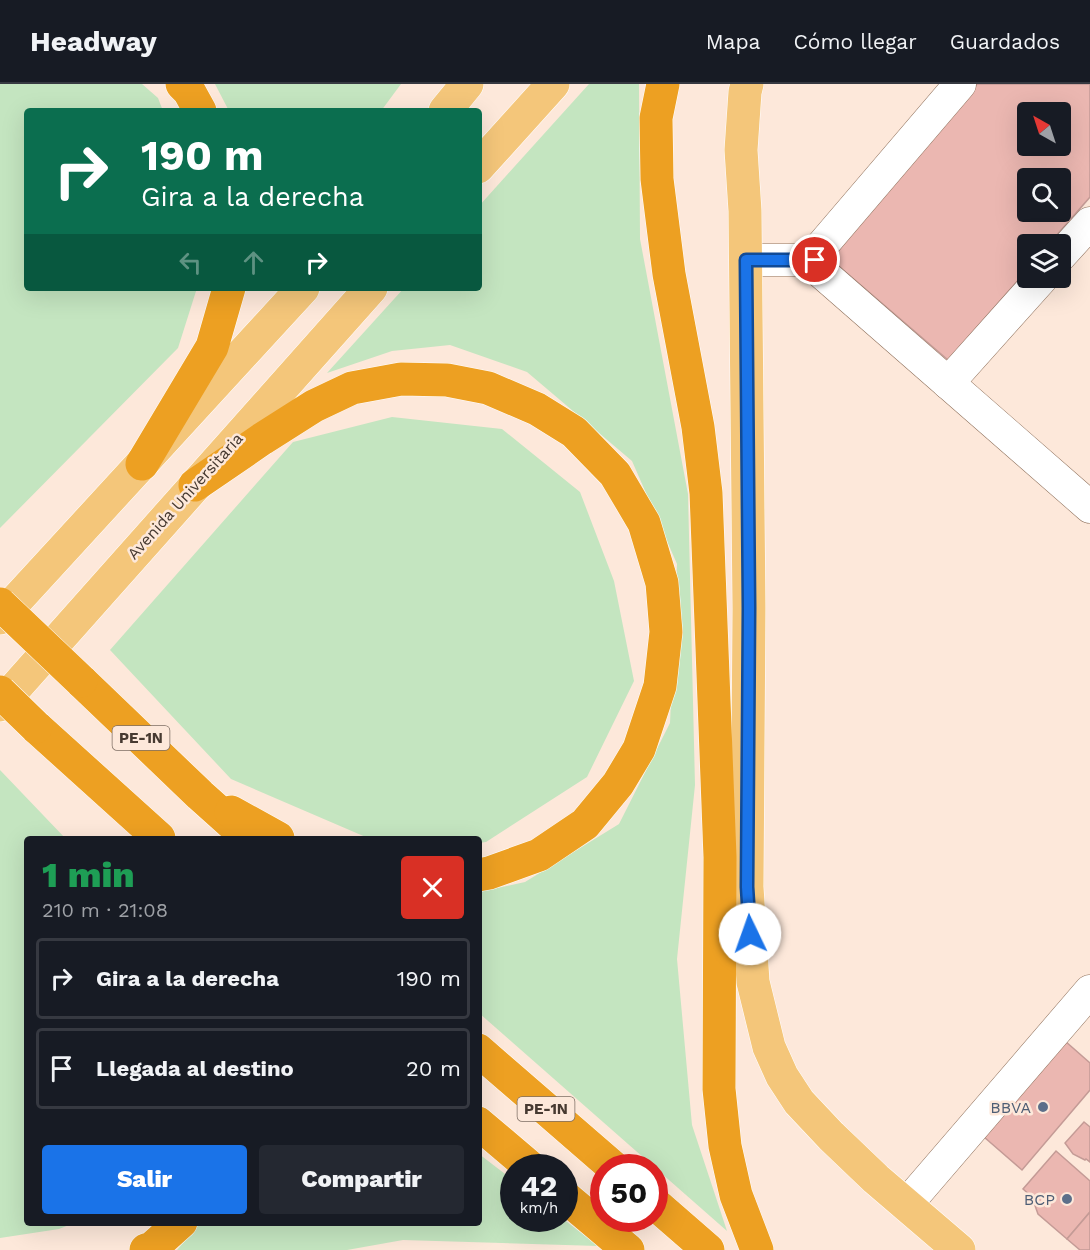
<!DOCTYPE html>
<html lang="es">
<head>
<meta charset="utf-8">
<style>
	:root { --surface:#171b24; --page:#242831; --text:#f1f3f6; --muted:#9ea1a6; --line:#363941; --accent:#1a73e8 }
	body { margin:0; font-family:"Work Sans",sans-serif; background:var(--page); color:var(--text); height:100vh; display:flex; flex-direction:column; font-size:22px; white-space:nowrap }
	* { box-sizing:border-box; margin:0 }
	p { font-size:20px; color:var(--muted) }
	.icon { flex:none; width:33px; height:33px; fill:none; stroke:currentColor; stroke-width:2; stroke-linecap:round; stroke-linejoin:round }
	.map { position:relative; flex:1; overflow:hidden }
	.sheet { position:absolute; left:24px; top:752px; width:458px; height:390px; display:flex; flex-direction:column; background:var(--surface); border-radius:6px; box-shadow:0 6px 24px #0002 }
	.sheet>* { flex:none }
	.hud { position:absolute; left:24px; top:24px; width:458px; height:183px; border-radius:6px; box-shadow:0 6px 24px #0002; background:#0b6e4f; color:#fff; overflow:hidden }
	.needle { width:39px; rotate:321deg }
	.tools { position:absolute; left:1017px; top:18px; display:grid; gap:12px }
	.tools a { display:grid; place-items:center; width:54px; height:54px; border-radius:6px; background:var(--surface); box-shadow:0 6px 24px #0002; font-size:30px }
	.speed { position:absolute; left:500px; top:1070px; display:flex; gap:12px; font-size:30px; font-weight:700; text-align:center }
	.speed>* { display:grid; place-content:center; width:78px; height:78px; border-radius:50%; background:var(--surface); box-shadow:0 6px 24px #0002; line-height:1 }
	.speed small { font-size:15px; font-weight:400 }
	.speed .limit { border:9px solid #d22; background:#fff; color:#111 }
	.pin { position:absolute; display:grid; place-items:center; width:51px; height:51px; color:#fff; margin:-26px; border:3px solid #fff; border-radius:50%; box-shadow:0 2px 6px #0007 }
	.me { position:absolute; width:66px; margin:-33px; rotate:357deg; stroke-linejoin:round; filter:drop-shadow(0 0 4px #0008) }
	.turn { display:flex; align-items:center; gap:21px; height:126px; padding:0 18px; font-size:27px }
	.turn .icon { width:78px; height:78px; stroke-width:2.5 }
	.turn b { display:block; font-size:42px; line-height:51px }
	.lanes { display:flex; align-items:center; height:57px; padding:0 18px; background:#0003; justify-content:center; gap:30px; direction:ltr }
	.lanes .off { opacity:.35 }
	.round { display:grid; place-items:center; flex:none; width:63px; height:63px; border-radius:6px; background:var(--page) }
	.headline { display:flex; align-items:center; justify-content:space-between; height:102px; padding:0 18px }
	h1 { font-size:36px; font-weight:800; line-height:45px; color:#1e9e55 }
	.action { display:flex; gap:12px; margin-top:auto; padding:12px 18px }
	.action a { flex:1; height:69px; border-radius:6px; background:var(--accent); color:#fff; font-size:24px; font-weight:800; line-height:69px; text-align:center }
	.action a+a { background:var(--page); color:var(--text) }
	ul { padding:0; list-style:none }
	li { display:flex; align-items:center; gap:18px; height:81px; margin:0 12px 9px; padding:0 6px; border:3px solid var(--line); border-radius:6px }
	li div { flex:1 }
	li b { display:block; font-size:22px }
	li em { font-style:normal }
	header { display:flex; align-items:center; gap:36px; box-sizing:border-box; height:84px; padding:0 30px; background:var(--surface); border-bottom:2px solid var(--line) }
	header strong { font-size:28px }
	nav { display:flex; gap:33px; margin-inline-start:auto; font-size:21px }
	.map>svg:first-child { display:block }
	.green { fill:#c4e5c0 }
	.building { fill:#ebb7b1; stroke:#c49b96; stroke-width:1.5; fill-rule:evenodd }
	.lines { fill:none; stroke-linecap:round; stroke-linejoin:round }
	.minor-casing { stroke:#8e705b; stroke-width:33 }
	.major-casing { stroke:#fff; stroke-width:34 }
	.highway-casing { stroke:#fff; stroke-width:34 }
	.minor { stroke:#fff; stroke-width:32 }
	.major { stroke:#f4c67a; stroke-width:33 }
	.highway { stroke:#eda022; stroke-width:33 }
	.highway-bridge-casing { stroke:#fff; stroke-width:34; stroke-linecap:butt }
	.highway-bridge { stroke:#eda022; stroke-width:33 }
	.route-casing { stroke:#114b97; stroke-width:15 }
	.route { stroke:#1a73e8; stroke-width:10 }
	.service-dot { fill:#5c6f8a; stroke:#fde8da; stroke-width:2 }
	.labels { text-anchor:middle; dominant-baseline:central; stroke-width:5; stroke-linejoin:round; paint-order:stroke }
	.shield { fill:#fde8da; stroke:#7e6e64; stroke-width:1.5 }
	.shield-label { font-size:15px; font-weight:bold; fill:#473a31 }
	.street-label { font-size:16px; fill:#473a31; stroke:#fde8da }
	.service-label { font-size:16px; fill:#4e5e75; stroke:#fde8da; text-anchor:end }
</style>
</head>
<body>
<header>
<strong>Headway</strong>
<nav><a>Mapa</a><a>Cómo llegar</a><a>Guardados</a></nav>
</header>
<div class="map">
<svg width="1090" height="1166" viewBox="0 0 1090 1166">
	<rect width="100%" height="100%" fill="#fde8da"/>
	<g class="green">
		<path d="M 0,0 L 142,0 L 158,14 L 163,27 L 27,27 L 27,204 L 197,204 L 178,264 L 0,444 Z"/>
		<path d="M 215,0 L 401,0 L 381,27 L 229,27 Z"/>
		<path d="M 589,0 L 639,0 L 640,155 L 688,410 L 695,701 L 677,875 L 692,1041 L 727,1147 L 479,929 L 479,808 L 525,798 L 619,740 L 670,639 L 677,480 L 632,377 L 527,288 L 450,261 L 392,267 L 327,289 L 404,204 L 478,204 L 479,122 Z"/>
		<path d="M 392,333 L 502,345 L 580,408 L 614,497 L 634,597 L 587,693 L 486,758 L 479,759 L 478,754 L 368,754 L 231,695 L 110,566 L 293,358 Z"/>
		<path d="M 0,686 L 65,754 L 27,754 L 27,1138 L 74,1139 L 59,1145 L 0,1154 Z"/>
		<path d="M 479,1070 L 513,1096 L 513,1134 L 562,1134 L 598,1162 L 403,1156 L 347,1166 L 177,1166 L 200,1139 L 478,1138 Z"/>
	</g>
	<g class="building">
		<path d="M 977,0 L 1090,0 L 1090,113 L 1049,160 L 1028,160 L 1028,185 L 948,276 L 827,172 ZM 1028,28 L 1060,28 L 1060,62 L 1028,62 ZM 1028,94 L 1060,94 L 1060,128 L 1028,128 Z"/>
		<path d="M 1065,957 L 1090,979 L 1090,1006 L 1022,1086 L 984,1053 Z"/>
		<path d="M 1084,1038 L 1090,1043 L 1090,1078 L 1086,1075 L 1085,1076 L 1073,1070 L 1065,1059 Z"/>
		<path d="M 1056,1067 L 1090,1097 L 1090,1128 L 1067,1155 L 1038,1130 L 1032,1113 L 1023,1105 Z"/>
		<path d="M 1090,1128 L 1090,1166 L 1080,1166 L 1067,1155 Z"/>
	</g>
	<g class="lines">
		<g class="minor-casing">
			<g id="minor">
				<path d="M 960,0 L 820,164 L 815,176 L 821,188 L 1090,423"/>
				<path d="M 1060,172 L 1090,139"/>
				<path d="M 746,176 L 815,176"/>
				<path d="M 948,299 L 1042,194"/>
				<path d="M 906,1121 L 1090,907"/>
			</g>
		</g>
		<g class="major-casing">
			<g id="major">
				<path d="M 747,0 L 745,8 L 741,66 L 745,127 L 749,524 L 747,803 L 753,898 L 769,963 L 782,992 L 799,1018 L 831,1052 L 876,1095 L 959,1166"/>
				<path d="M 445,27 L 467,0"/>
				<path d="M 478,83 L 553,0"/>
				<path d="M 0,534 L 303,204"/>
				<path d="M 0,621 L 371,204"/>
			</g>
		</g>
		<g class="highway-casing">
			<g id="highway">
				<path d="M 182,0 L 189,7 L 200,27"/>
				<path d="M 663,0 L 656,34 L 657,95 L 669,190 L 698,343 L 706,409 L 720,773 L 719,1005 L 725,1062 L 736,1111 L 757,1166"/>
				<path d="M 142,380 L 212,263 L 229,204"/>
				<path d="M 195,401 L 262,355 L 314,322 L 352,304 L 401,295 L 447,296 L 488,304 L 537,325 L 574,348 L 615,390 L 644,439 L 662,499 L 666,548 L 660,602 L 639,665 L 618,700 L 585,740 L 539,771 L 489,789 L 478,791"/>
				<path d="M 81,597 L 200,711 L 248,754"/>
				<path d="M 36,643 L 159,754"/>
				<path d="M 231,728 L 278,754"/>
				<path d="M 478,966 L 613,1083"/>
				<path d="M 478,1039 L 530,1083"/>
				<path d="M 564,1112 L 628,1166"/>
				<path d="M 654,1119 L 708,1166"/>
				<path d="M 146,1166 L 152,1164 L 181,1138"/>
			</g>
		</g>
		<use href="#minor" class="minor"/>
		<use href="#major" class="major"/>
		<use href="#highway" class="highway"/>
		<g class="highway-bridge-casing">
			<g id="highway-bridge">
				<path d="M 0,520 L 81,597"/>
				<path d="M 0,608 L 36,643"/>
			</g>
		</g>
		<use href="#highway-bridge" class="highway-bridge"/>
	</g>
	<g class="lines">
		<g class="route-casing">
			<path id="route" d="M 750,850 L 747,803 L 749,524 L 746,176 L 815,176"/>
		</g>
		<use href="#route" class="route"/>
	</g>
	<g class="service-dot">
		<circle cx="1043" cy="1023" r="6"/>
		<circle cx="1067" cy="1115" r="6"/>
	</g>
	<g class="labels">
		<g class="shield">
			<rect x="112.5" y="642" width="57" height="24" rx="4.5"/>
			<rect x="517.5" y="1013" width="57" height="24" rx="4.5"/>
		</g>
		<g class="shield-label">
			<text x="141" y="654">PE-1N</text>
			<text x="546" y="1025">PE-1N</text>
		</g>
		<g class="street-label">
			<text transform="translate(185 412) rotate(-48)">Avenida Universitaria</text>
		</g>
		<g class="service-label">
			<text x="1031" y="1023">BBVA</text>
			<text x="1055" y="1115">BCP</text>
		</g>
	</g>
</svg>
<div class="tools">
<a><svg class="needle" viewBox="-14 -14 28 28"><path d="M0-13l5 13h-10z" fill="#e53935"/><path d="M0 13l5-13h-10z" fill="#9ea1a6"/></svg></a>
<a><svg class="icon" aria-label="search" viewBox="0 0 24 24"><circle cx="10" cy="10" r="6"/><path d="M15 15l6 6"/></svg></a>
<a><svg class="icon" aria-label="layers" viewBox="0 0 24 24"><path d="M12 4l9 5-9 5-9-5zM3 14l9 5 9-5"/></svg></a>
</div>
<div class="speed"><div>42<small>km/h</small></div><div class="limit">50</div></div>
<div class="pin" style="left:815px;top:176px;background:#d93025"><svg class="icon" aria-label="arrive" viewBox="0 0 24 24"><path d="M6 21V4h12l-3 4 3 4H6"/></svg></div>
<svg class="me" style="left:750px;top:850px" viewBox="-20 -20 40 40"><circle r="19" fill="#fff"/><path d="M0-13L10 11 0 6-10 11z" fill="#1a73e8"/></svg>
<div class="hud">
<div class="turn"><svg class="icon" aria-label="right" viewBox="0 0 24 24"><path d="M7 20v-9h11M14 6l5 5-5 5"/></svg><div><b>190 m</b>Gira a la derecha</div></div>
<div class="lanes"><svg class="icon off" aria-label="left" viewBox="0 0 24 24"><path d="M17 20v-9H6M10 6l-5 5 5 5"/></svg><svg class="icon off" aria-label="ahead" viewBox="0 0 24 24"><path d="M12 20V5M6 11l6-6 6 6"/></svg><svg class="icon" aria-label="right" viewBox="0 0 24 24"><path d="M7 20v-9h11M14 6l5 5-5 5"/></svg></div>
</div>
<section class="sheet">
<div class="headline"><div><h1>1 min</h1><p>210 m · 21:08</p></div><a class="round" style="background:#d93025;color:#fff"><svg class="icon" aria-label="close" viewBox="0 0 24 24"><path d="M6 6l12 12M18 6L6 18"/></svg></a></div>
<ul>
<li><svg class="icon" aria-label="right" viewBox="0 0 24 24"><path d="M7 20v-9h11M14 6l5 5-5 5"/></svg><div><b>Gira a la derecha</b></div><em>190 m</em></li>
<li><svg class="icon" aria-label="arrive" viewBox="0 0 24 24"><path d="M6 21V4h12l-3 4 3 4H6"/></svg><div><b>Llegada al destino</b></div><em>20 m</em></li>
</ul>
<div class="action"><a>Salir</a><a>Compartir</a></div>
</section>
</div>
</body>
</html>
